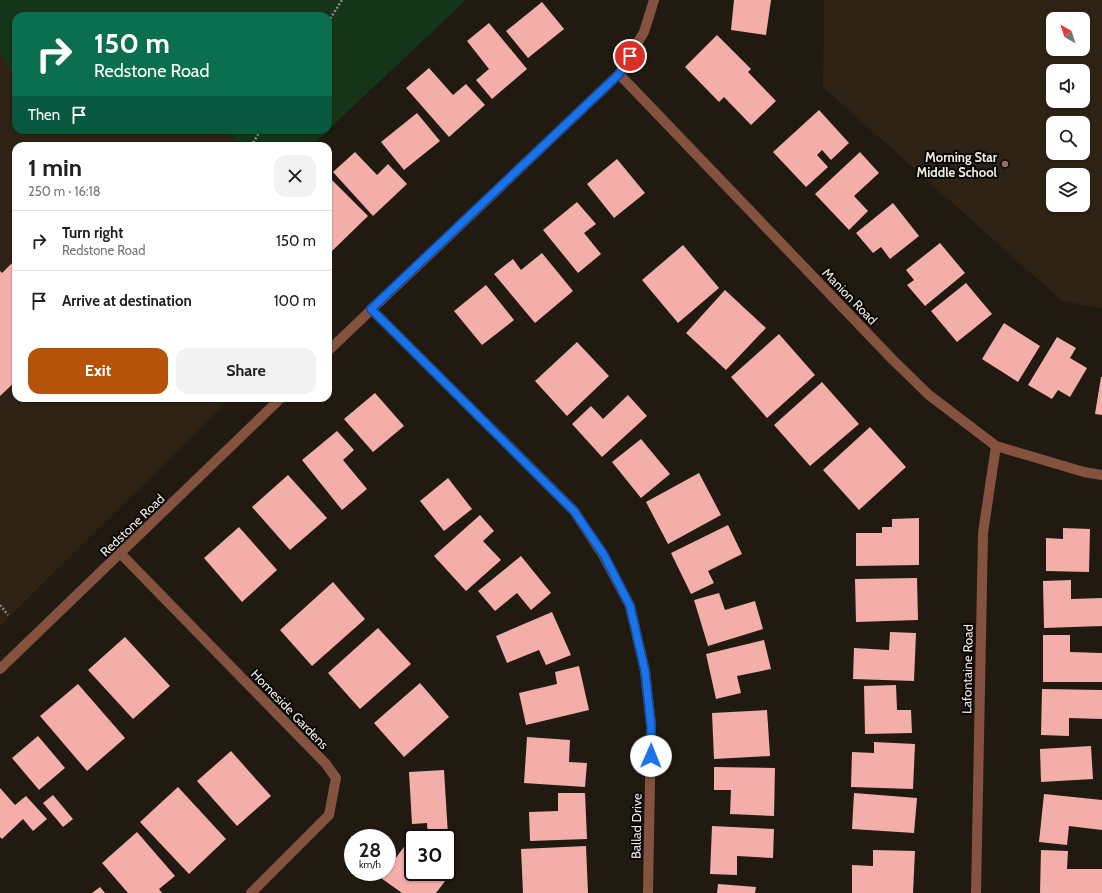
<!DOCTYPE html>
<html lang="en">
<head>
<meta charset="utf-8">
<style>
	:root { --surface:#fff; --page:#f2f2f2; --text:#202124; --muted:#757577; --line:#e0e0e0; --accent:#b45309 }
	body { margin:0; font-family:Cabin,sans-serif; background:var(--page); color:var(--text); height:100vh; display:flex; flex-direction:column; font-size:15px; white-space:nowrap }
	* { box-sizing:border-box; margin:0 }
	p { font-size:13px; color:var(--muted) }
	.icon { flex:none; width:22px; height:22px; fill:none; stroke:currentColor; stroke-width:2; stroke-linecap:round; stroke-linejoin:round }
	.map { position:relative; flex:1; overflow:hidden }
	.side { position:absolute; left:12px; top:142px; width:320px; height:260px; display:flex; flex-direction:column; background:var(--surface); border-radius:12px; box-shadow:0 1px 3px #0004 }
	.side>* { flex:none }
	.banner { position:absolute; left:12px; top:12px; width:320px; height:122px; border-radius:12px; box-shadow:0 1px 3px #0004; background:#0b6e4f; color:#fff; overflow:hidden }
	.needle { width:26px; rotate:321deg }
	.buttons { position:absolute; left:1046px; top:12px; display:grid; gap:8px }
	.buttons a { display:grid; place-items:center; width:44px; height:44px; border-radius:8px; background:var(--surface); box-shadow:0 1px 3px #0004; font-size:20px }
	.speed { position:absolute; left:344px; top:829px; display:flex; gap:8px; font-size:20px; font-weight:700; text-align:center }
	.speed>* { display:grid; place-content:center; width:52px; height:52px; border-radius:50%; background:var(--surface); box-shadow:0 1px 3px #0004; line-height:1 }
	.speed small { font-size:10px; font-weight:400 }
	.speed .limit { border:2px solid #111; border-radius:6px; background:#fff; color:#111 }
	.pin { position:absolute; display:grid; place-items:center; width:34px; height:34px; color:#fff; margin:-17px; border:2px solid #fff; border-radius:50%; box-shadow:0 1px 4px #0007 }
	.me { position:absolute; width:44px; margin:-22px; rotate:1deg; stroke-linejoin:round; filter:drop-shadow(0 0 3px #0008) }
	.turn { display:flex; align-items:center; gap:14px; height:84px; padding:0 16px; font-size:18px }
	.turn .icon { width:52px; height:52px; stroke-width:2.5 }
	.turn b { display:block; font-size:28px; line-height:34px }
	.then { display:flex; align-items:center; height:38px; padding:0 16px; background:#0003; gap:8px; font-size:15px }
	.round { display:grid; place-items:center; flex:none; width:42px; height:42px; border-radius:12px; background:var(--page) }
	.head { display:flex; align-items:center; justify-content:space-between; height:68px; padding:0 16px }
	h1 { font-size:24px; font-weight:800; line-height:30px }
	.action { display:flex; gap:8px; margin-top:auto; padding:8px 16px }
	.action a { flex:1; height:46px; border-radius:12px; background:var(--accent); color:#fff; font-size:16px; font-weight:800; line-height:46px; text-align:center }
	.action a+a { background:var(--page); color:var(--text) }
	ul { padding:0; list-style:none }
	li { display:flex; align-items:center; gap:12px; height:60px; padding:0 16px; border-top:1px solid var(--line) }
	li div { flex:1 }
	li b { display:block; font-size:15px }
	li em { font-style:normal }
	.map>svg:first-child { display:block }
	.built { fill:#2d2214; fill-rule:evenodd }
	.green { fill:#143518 }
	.building { fill:#f4aea9 }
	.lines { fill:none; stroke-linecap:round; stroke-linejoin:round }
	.path { stroke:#8f8982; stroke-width:2.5; stroke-dasharray:2 2; stroke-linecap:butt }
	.minor { stroke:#84523f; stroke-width:10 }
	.route-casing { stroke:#114b97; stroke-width:10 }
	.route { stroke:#1a73e8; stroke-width:7 }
	.education-dot { fill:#8d6e63; stroke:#080603; stroke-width:1.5 }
	.labels { text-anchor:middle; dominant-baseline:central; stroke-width:4; stroke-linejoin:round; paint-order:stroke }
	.poi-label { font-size:13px; font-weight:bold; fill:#efeae4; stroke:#080603; text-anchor:end }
	.street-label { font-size:13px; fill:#efeae4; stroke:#080603 }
</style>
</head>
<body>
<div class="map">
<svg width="1102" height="893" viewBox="0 0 1102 893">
	<rect width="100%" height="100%" fill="#211a11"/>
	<g class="built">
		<path d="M 0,0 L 16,16 L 16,130 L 224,130 L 240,146 L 16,146 L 16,398 L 230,398 L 0,626 Z"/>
		<path d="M 824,0 L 1102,0 L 1102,308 L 1062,301 L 823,87 ZM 1053,19 L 1083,19 L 1083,49 L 1053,49 ZM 1053,71 L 1083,71 L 1083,101 L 1053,101 ZM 1053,123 L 1083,123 L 1083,153 L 1053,153 ZM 1053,175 L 1083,175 L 1083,205 L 1053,205 Z"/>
	</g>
	<g class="green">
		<path d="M 0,0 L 466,0 L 328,130 L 328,16 L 16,16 L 16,77 L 0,52 Z"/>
		<path d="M 224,130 L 328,130 L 311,146 L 240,146 Z"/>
	</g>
	<g class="building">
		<path d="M 734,0 L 771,0 L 766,35 L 731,30 Z"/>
		<path d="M 542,2 L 564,29 L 528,58 L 506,31 Z"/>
		<path d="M 489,23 L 527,69 L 492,99 L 476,80 L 489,69 L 467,41 Z"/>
		<path d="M 717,35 L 751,69 L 748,72 L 776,101 L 751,125 L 724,97 L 719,102 L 685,67 Z"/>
		<path d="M 429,68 L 453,95 L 466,84 L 485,105 L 449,137 L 406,88 Z"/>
		<path d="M 819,110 L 849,143 L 831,160 L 822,150 L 817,155 L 828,167 L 806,187 L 773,152 Z"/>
		<path d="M 417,113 L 440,141 L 404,170 L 381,142 Z"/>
		<path d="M 355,152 L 377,175 L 388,164 L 407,184 L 373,216 L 333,172 Z"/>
		<path d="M 860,152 L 879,173 L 854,196 L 868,211 L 849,230 L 815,194 Z"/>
		<path d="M 617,159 L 645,193 L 614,218 L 587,184 Z"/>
		<path d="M 328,176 L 368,216 L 330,253 L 328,251 Z"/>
		<path d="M 577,202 L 596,224 L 584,233 L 601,254 L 578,273 L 543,230 Z"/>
		<path d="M 893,203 L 919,236 L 890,259 L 881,247 L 873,253 L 856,233 Z"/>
		<path d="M 940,243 L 965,273 L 925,306 L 907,285 L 914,280 L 906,270 Z"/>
		<path d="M 683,245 L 719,288 L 678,323 L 642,280 Z"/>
		<path d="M 542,253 L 573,291 L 535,323 L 494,274 L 513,259 L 521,270 Z"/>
		<path d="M 16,259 L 16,381 L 0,396 L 0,271 L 2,273 Z"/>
		<path d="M 966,283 L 992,314 L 957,342 L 931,311 Z"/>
		<path d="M 486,285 L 514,320 L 482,345 L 454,311 Z"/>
		<path d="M 725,290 L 766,328 L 726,370 L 686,333 Z"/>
		<path d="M 1004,323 L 1040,346 L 1018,382 L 982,359 Z"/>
		<path d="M 779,334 L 815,375 L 767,418 L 731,377 Z"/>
		<path d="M 1057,337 L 1076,348 L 1070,358 L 1087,368 L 1070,397 L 1058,390 L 1052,399 L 1028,385 Z"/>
		<path d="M 577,342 L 609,376 L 567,416 L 535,381 Z"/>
		<path d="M 1101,377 L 1102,377 L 1102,415 L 1095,414 Z"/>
		<path d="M 822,382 L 859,424 L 810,466 L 774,425 Z"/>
		<path d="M 375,393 L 404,426 L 373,452 L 344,419 Z"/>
		<path d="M 628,395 L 647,416 L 602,457 L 572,424 L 591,406 L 603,419 Z"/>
		<path d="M 870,427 L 906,467 L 859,510 L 823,470 Z"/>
		<path d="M 337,431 L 354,450 L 343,460 L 367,489 L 342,510 L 302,460 Z"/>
		<path d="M 641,439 L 670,474 L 641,498 L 612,462 Z"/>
		<path d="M 699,473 L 721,515 L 668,544 L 646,502 Z"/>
		<path d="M 288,475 L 327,518 L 290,550 L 252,507 Z"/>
		<path d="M 448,478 L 472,509 L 444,531 L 420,501 Z"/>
		<path d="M 480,515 L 494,531 L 483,541 L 501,560 L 466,591 L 434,556 Z"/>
		<path d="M 919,518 L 919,565 L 856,566 L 856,533 L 882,533 L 882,527 L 892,527 L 892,519 Z"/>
		<path d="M 728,525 L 742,554 L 708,571 L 714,583 L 691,594 L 671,553 Z"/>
		<path d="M 239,527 L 277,570 L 242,602 L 204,558 Z"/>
		<path d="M 1063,528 L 1090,529 L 1089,572 L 1046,571 L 1046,538 L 1063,539 Z"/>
		<path d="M 521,556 L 551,593 L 531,610 L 517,593 L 495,611 L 478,591 Z"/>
		<path d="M 917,578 L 918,620 L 856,622 L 855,579 Z"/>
		<path d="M 1071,580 L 1071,599 L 1102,598 L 1102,626 L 1044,628 L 1043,581 Z"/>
		<path d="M 333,582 L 365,619 L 312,666 L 280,630 Z"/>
		<path d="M 719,593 L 725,610 L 755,601 L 763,629 L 708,646 L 694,600 Z"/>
		<path d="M 552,612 L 571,655 L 546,665 L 539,650 L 507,663 L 496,636 Z"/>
		<path d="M 378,628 L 411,664 L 360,709 L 328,673 Z"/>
		<path d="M 890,632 L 916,633 L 914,681 L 853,679 L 854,648 L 889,650 Z"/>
		<path d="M 1043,635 L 1070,635 L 1070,652 L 1102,653 L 1102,682 L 1043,682 Z"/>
		<path d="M 125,637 L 170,686 L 133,719 L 88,670 Z"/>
		<path d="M 764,640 L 771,669 L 737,676 L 741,693 L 716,699 L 706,654 Z"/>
		<path d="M 579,666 L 589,710 L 526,725 L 519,693 L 557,684 L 555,672 Z"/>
		<path d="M 420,683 L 449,717 L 404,757 L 374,723 Z"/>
		<path d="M 78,684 L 125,738 L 87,771 L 40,716 Z"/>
		<path d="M 896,685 L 897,710 L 911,710 L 912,733 L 865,734 L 864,686 Z"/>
		<path d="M 1042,689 L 1102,690 L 1102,719 L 1069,718 L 1069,736 L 1041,735 Z"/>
		<path d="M 767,710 L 770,756 L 714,759 L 712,713 Z"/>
		<path d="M 38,736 L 65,768 L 39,790 L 12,758 Z"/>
		<path d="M 527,737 L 570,740 L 569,762 L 587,763 L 585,787 L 524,783 Z"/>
		<path d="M 874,742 L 915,744 L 913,789 L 851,787 L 852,752 L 874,753 Z"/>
		<path d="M 1091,746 L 1093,779 L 1041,782 L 1040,749 Z"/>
		<path d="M 231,751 L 271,796 L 237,826 L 197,781 Z"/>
		<path d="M 714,767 L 775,768 L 774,816 L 730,814 L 731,790 L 714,790 Z"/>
		<path d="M 444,770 L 448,835 L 428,836 L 427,823 L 412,824 L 409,772 Z"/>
		<path d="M 178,787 L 226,839 L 189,874 L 140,822 Z"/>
		<path d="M 0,788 L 15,805 L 26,796 L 47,819 L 33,831 L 23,819 L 2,839 L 0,837 Z"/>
		<path d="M 558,793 L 585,793 L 587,839 L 530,841 L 529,812 L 558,811 Z"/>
		<path d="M 854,793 L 917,798 L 914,833 L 852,829 Z"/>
		<path d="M 1044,794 L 1102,800 L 1102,830 L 1069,826 L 1067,845 L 1039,842 Z"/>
		<path d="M 53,795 L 73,819 L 63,827 L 43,803 Z"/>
		<path d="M 712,826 L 774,829 L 773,858 L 737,856 L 737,875 L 710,874 Z"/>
		<path d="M 137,832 L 175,876 L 159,889 L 162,893 L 128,893 L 102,863 Z"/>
		<path d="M 409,840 L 413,843 L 413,872 L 447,872 L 447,868 L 452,872 L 436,893 L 402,893 L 381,878 Z"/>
		<path d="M 586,846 L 588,893 L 523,893 L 521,849 Z"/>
		<path d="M 873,850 L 915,851 L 913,893 L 852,893 L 852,865 L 873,866 Z"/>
		<path d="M 1041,850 L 1068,851 L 1067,869 L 1102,869 L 1102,893 L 1040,893 Z"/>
		<path d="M 718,884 L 756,887 L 755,893 L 717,893 Z"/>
		<path d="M 100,887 L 105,893 L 92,893 Z"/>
	</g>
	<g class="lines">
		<g class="path">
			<path d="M 328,22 L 342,0"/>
			<path d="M 251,146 L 261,130"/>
			<path d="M 0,605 L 8,615"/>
		</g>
		<g class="minor">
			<path d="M 619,74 L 893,360 L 929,395 L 996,446 L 1084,472 L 1102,475"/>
			<path d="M 371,309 L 574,511 L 603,555 L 630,606 L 645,671 L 651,725 L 648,893"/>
			<path d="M 328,351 L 619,74 L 644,32 L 654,0"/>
			<path d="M 121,554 L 326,764 L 336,778 L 329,815 L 251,893"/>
			<path d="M 0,669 L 281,398"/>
			<path d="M 976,893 L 983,533 L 996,446"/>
		</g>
	</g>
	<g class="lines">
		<g class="route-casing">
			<path id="route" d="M 630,56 L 619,74 L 371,309 L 574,511 L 604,555 L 630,606 L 645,671 L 651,725 L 651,756"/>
		</g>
		<use href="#route" class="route"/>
	</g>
	<circle class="education-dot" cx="1005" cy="164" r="4"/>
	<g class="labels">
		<g class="poi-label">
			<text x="997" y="157">Morning Star<tspan x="997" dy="15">Middle School</tspan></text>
		</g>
		<g class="street-label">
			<text transform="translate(850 296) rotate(46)">Manion Road</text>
			<text transform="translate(132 525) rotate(-44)">Redstone Road</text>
			<text transform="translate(967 669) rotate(-89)">Lafontaine Road</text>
			<text transform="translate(290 709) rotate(46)">Homeside Gardens</text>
			<text transform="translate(636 826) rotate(-89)">Ballad Drive</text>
		</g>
	</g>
</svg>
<div class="buttons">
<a><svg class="needle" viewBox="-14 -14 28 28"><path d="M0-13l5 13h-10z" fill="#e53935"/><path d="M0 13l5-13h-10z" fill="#757577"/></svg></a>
<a><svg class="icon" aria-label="sound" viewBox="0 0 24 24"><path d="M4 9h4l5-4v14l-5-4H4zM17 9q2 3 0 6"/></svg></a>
<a><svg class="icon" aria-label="search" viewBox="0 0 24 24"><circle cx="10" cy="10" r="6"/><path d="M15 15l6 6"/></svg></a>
<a><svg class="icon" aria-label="layers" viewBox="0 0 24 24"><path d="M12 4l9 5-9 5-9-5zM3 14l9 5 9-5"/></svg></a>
</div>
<div class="speed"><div>28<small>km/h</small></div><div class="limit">30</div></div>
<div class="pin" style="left:630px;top:56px;background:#d93025"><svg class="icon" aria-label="arrive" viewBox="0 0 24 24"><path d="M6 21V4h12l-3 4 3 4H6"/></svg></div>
<svg class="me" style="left:651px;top:756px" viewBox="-20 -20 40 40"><circle r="19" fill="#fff"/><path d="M0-13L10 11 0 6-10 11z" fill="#1a73e8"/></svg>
<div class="banner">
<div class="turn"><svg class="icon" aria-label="right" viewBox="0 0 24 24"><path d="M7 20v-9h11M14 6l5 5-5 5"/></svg><div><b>150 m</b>Redstone Road</div></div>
<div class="then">Then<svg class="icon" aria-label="arrive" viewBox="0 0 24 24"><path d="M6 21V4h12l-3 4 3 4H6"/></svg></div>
</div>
<section class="side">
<div class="head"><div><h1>1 min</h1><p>250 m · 16:18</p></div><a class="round"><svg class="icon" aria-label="close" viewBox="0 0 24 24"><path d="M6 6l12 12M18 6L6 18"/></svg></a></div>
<ul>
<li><svg class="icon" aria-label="right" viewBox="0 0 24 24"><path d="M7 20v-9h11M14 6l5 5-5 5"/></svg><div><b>Turn right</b><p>Redstone Road</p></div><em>150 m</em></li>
<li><svg class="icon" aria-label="arrive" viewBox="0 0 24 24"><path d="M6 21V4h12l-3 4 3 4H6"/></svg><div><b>Arrive at destination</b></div><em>100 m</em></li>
</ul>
<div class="action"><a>Exit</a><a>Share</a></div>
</section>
</div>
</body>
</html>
